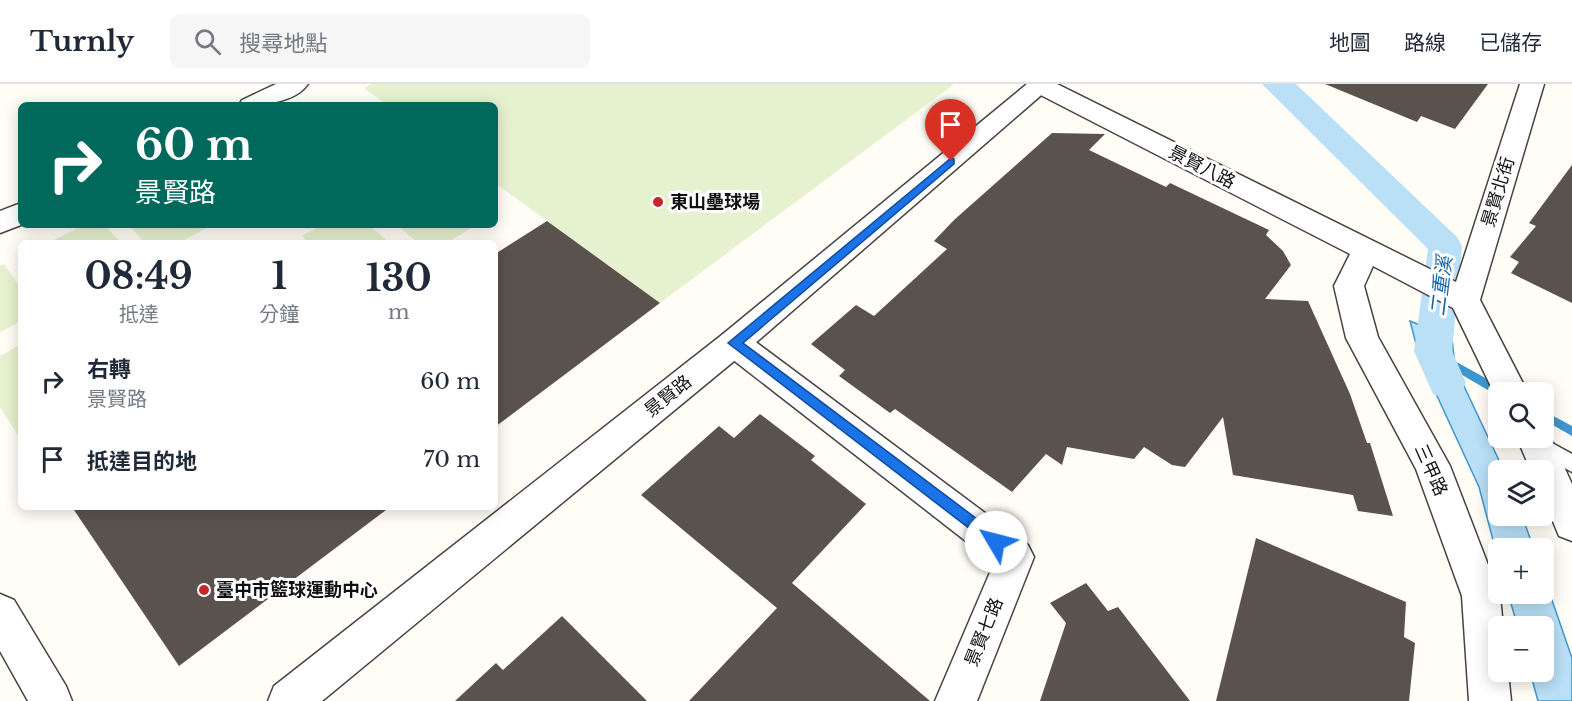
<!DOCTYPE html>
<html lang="zh-TW">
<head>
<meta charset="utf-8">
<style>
	:root { --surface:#fff; --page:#f6f6f7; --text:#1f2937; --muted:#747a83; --line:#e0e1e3 }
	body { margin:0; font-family:"Libre Baskerville","Noto Sans TC",serif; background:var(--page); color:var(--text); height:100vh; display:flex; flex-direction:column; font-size:22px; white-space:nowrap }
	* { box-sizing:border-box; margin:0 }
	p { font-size:20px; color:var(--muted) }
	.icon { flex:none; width:33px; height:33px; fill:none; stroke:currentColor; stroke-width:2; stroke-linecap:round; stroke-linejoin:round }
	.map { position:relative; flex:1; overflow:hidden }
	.details { position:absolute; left:18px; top:156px; width:480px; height:270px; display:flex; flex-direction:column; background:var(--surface); border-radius:9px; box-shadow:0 3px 15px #0003 }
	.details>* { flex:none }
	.banner { position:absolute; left:18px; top:18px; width:480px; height:126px; border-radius:9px; box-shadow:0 3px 15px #0003; background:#00695c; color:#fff; overflow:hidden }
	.tools { position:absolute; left:1488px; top:298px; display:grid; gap:12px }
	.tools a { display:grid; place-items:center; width:66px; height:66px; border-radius:9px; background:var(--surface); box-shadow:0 3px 15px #0003; font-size:30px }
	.pin { position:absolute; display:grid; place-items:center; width:51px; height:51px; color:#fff; margin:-62px -26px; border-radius:50% 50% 50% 0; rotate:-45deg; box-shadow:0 0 6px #0007 }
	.pin .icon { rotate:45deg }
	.me { position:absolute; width:66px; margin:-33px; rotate:307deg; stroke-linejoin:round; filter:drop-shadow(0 0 4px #0008) }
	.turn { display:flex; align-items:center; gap:21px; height:126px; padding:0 18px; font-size:27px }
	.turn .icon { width:78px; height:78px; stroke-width:2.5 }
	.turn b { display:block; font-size:42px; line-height:51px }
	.eta { display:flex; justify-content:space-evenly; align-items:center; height:102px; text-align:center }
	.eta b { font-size:36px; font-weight:800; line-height:42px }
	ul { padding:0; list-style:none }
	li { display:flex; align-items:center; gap:18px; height:78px; padding:0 18px }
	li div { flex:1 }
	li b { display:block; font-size:22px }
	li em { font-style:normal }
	header { display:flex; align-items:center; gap:36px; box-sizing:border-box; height:84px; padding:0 30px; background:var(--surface); border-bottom:2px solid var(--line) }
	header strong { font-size:28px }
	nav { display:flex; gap:33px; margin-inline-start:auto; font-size:21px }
	.search { width:420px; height:54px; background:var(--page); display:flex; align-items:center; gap:15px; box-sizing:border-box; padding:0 21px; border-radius:9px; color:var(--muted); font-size:22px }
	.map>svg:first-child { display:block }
	.pitch { fill:#e6f2cf }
	.water { fill:#b9e0f7; stroke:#3f96cf; stroke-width:1.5 }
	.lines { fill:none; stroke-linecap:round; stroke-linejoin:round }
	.stream { fill:#3f96cf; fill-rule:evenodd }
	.canal { fill:#b9e0f7; fill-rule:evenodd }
	.building { fill:#5a524d }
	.service-casing { stroke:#444; stroke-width:3 }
	.minor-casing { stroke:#444; stroke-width:3 }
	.tertiary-casing { stroke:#444; stroke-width:3 }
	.service { fill:#fff; fill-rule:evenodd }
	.minor { fill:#fff; fill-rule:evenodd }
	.tertiary { fill:#fff; fill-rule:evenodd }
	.route { fill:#1a73e8; stroke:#114b97; stroke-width:1.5 }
	.poi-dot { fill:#c4262e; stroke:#fff; stroke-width:2 }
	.labels { text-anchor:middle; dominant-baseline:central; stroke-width:6; stroke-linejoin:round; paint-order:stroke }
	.street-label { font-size:18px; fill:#111; stroke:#fff }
	.poi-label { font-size:18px; font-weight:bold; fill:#111; stroke:#fff; text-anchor:start }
	.water-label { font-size:20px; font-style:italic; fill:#1768a6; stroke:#fff }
</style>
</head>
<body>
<header>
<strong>Turnly</strong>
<div class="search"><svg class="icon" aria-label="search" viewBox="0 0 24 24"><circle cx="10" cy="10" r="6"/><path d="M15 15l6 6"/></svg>搜尋地點</div>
<nav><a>地圖</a><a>路線</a><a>已儲存</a></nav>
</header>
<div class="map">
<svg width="1572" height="617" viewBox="0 0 1572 617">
	<rect width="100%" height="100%" fill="#fffdf5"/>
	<g class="pitch">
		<path d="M 372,0 L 953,0 L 953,1 L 660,219 L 495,99 L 495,21 L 387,21 L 364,4 Z"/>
		<path d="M 84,141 L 105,141 L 121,159 L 48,159 Z"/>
		<path d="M 129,141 L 212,141 L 178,159 L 145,159 Z"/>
		<path d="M 322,141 L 369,141 L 390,159 L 309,159 L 302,152 Z"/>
		<path d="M 397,141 L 476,141 L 447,159 L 418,159 Z"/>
		<path d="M 4,180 L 21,205 L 21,237 L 0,248 L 0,182 Z"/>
		<path d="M 21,260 L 21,356 L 0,323 L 0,272 Z"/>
	</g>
	<g class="water">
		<path d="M 1410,237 L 1452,254 L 1455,283 L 1504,387 L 1498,387 L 1498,432 L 1522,432 L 1534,465 L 1498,465 L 1498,475 L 1479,403 L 1420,275 Z"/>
		<path d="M 1544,493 L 1572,574 L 1572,617 L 1538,617 L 1530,588 L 1544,588 L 1544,543 L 1518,543 L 1508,510 L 1544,510 Z"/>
	</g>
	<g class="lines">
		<g class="stream">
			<path d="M 1444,271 L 1507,306 L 1508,309 L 1498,309 L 1498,312 L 1440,278 L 1439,275 L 1440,272 Z"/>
			<path d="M 1544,327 L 1572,342 L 1572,352 L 1544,336 Z"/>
		</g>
		<path class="canal" d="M 1262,0 L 1296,0 L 1457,153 L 1462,162 L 1452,267 L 1466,299 L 1461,310 L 1447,315 L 1433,310 L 1414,267 L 1428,165 Z"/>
	</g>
	<g class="building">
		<path d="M 1325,0 L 1488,0 L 1455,45 L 1421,32 L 1417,38 Z"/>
		<path d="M 1052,49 L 1105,50 L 1089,66 L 1166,103 L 1170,99 L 1269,146 L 1266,151 L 1283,167 L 1291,181 L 1265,215 L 1308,217 L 1350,310 L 1367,359 L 1370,359 L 1393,432 L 1358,427 L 1353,411 L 1233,391 L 1223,333 L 1185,383 L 1172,381 L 1144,363 L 1134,375 L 1067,363 L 1062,381 L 1046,370 L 1012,408 L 895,325 L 890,329 L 839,292 L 845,286 L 811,260 L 856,221 L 874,232 L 947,165 L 934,157 L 954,136 Z"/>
		<path d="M 1572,81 L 1572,219 L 1511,189 L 1519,178 L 1510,173 L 1536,142 L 1529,139 Z"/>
		<path d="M 547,137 L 660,219 L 495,343 L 495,170 Z"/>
		<path d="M 760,330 L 815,372 L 811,376 L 866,420 L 792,499 L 930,617 L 689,617 L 777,524 L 641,411 L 719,342 L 734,354 Z"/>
		<path d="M 72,423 L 390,423 L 179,582 Z"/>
		<path d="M 1256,454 L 1406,518 L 1404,553 L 1415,559 L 1409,617 L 1216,617 Z"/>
		<path d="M 1086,499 L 1108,527 L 1118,523 L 1190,617 L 1040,617 L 1066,539 L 1050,519 Z"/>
		<path d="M 562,532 L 647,617 L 455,617 L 496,579 L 503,586 Z"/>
	</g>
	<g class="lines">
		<g class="service-casing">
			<path id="service" d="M 1543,354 L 1572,370 L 1572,388 L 1533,367 L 1531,361 L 1533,355 Z"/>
		</g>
		<g class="minor-casing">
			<g id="minor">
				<path d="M 276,0 L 308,0 C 294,20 260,21 239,21 L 242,16 Z"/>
				<path d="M 1026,0 L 1057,0 L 1456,198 L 1520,0 L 1544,0 L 1480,216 L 1528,309 L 1498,309 L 1498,317 L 1453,224 L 1373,182 L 1364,202 L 1378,253 L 1450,382 L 1500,512 L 1503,543 L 1498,543 L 1498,588 L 1508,588 L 1511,617 L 1469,617 L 1462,512 L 1416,385 L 1346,254 L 1334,202 L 1350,170 L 1029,5 Z"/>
				<path d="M 21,119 L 21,141 L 0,149 L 0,127 Z"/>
				<path d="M 734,247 L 745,250 L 1028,461 L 1034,473 L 977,617 L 935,617 L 994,479 L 723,268 L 718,259 L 723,250 Z"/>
				<path d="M 1544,343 L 1546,344 L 1572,400 L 1572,457 L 1559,452 L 1544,416 L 1544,387 L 1531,387 L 1517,354 L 1544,354 Z"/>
				<path d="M 0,510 L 14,516 L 66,602 L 72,617 L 28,617 L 0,567 Z"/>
			</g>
		</g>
		<g class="tertiary-casing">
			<path id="tertiary" d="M 1027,0 L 1054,0 L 745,268 L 322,617 L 268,617 L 274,602 L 723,250 Z"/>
		</g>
		<use href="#service" class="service"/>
		<use href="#minor" class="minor"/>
		<use href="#tertiary" class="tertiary"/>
	</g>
	<path class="route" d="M 951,74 L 954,75 L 954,80 L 743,259 L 1001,453 L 1004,458 L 1001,463 L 996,465 L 728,259 Z"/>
	<g class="poi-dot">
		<circle cx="658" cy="118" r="6"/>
		<circle cx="204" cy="506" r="6"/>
	</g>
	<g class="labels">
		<g class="street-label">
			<text transform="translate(1202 83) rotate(27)">景賢八路</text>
			<text transform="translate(1498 108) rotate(-73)">景賢北街</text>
			<text transform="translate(668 312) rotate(-39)">景賢路</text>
			<text transform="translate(1431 386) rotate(66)">三甲路</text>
			<text transform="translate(984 548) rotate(-68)">景賢七路</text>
		</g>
		<g class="poi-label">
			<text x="670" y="118">東山壘球場</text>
			<text x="216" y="506">臺中市籃球運動中心</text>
		</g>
		<g class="water-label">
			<text transform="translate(1441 202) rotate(-83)">二重溪</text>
		</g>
	</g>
</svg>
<div class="tools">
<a><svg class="icon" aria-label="search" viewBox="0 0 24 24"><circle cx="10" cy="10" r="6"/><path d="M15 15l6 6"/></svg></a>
<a><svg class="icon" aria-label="layers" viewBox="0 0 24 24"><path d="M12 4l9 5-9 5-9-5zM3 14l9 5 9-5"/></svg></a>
<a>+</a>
<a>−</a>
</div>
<div class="pin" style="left:951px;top:77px;background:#d93025"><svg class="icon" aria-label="arrive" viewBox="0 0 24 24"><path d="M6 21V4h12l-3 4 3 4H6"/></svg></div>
<svg class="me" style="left:996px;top:458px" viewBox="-20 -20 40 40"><circle r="19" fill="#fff"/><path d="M0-13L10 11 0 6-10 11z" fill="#1a73e8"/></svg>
<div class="banner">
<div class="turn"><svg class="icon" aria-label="right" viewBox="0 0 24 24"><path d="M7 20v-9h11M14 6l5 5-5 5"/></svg><div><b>60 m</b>景賢路</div></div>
</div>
<section class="details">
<div class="eta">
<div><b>08:49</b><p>抵達</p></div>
<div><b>1</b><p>分鐘</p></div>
<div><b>130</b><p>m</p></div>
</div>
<ul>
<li><svg class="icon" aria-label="right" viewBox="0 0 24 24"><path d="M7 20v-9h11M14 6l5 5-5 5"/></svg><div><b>右轉</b><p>景賢路</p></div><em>60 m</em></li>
<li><svg class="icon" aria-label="arrive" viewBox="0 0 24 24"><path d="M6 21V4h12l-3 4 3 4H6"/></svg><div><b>抵達目的地</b></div><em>70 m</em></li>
</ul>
</section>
</div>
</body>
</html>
